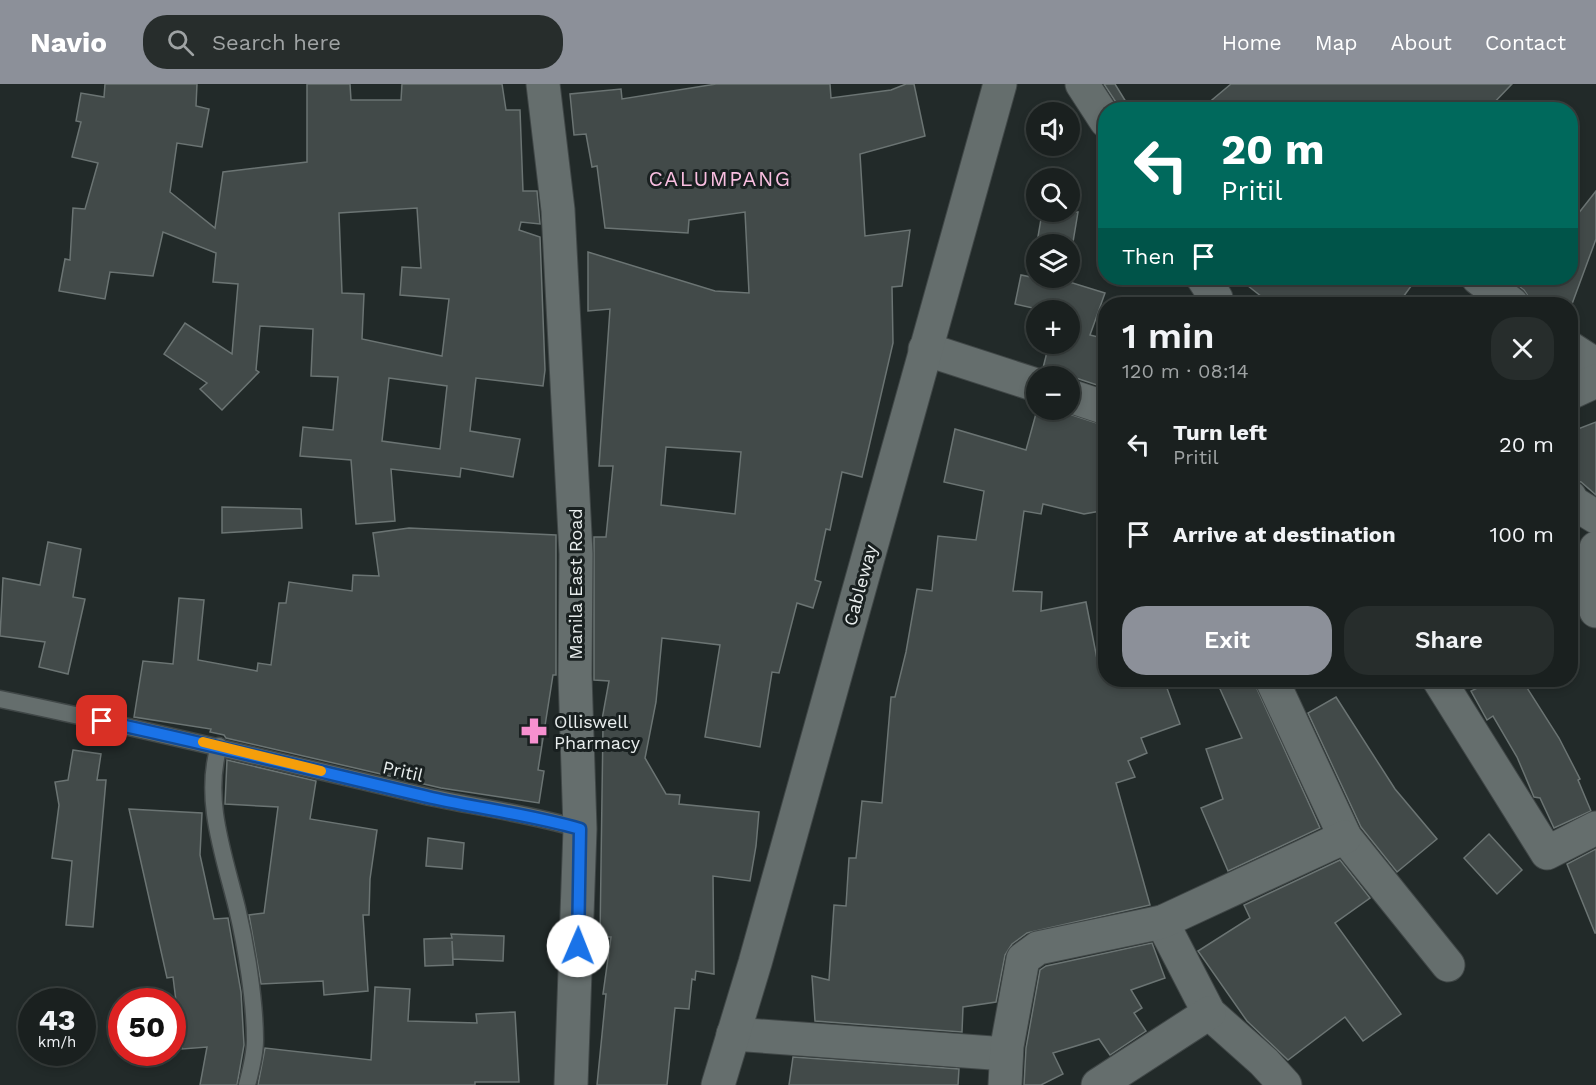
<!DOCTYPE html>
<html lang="en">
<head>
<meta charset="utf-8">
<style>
	:root { --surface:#1a201f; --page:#272d2c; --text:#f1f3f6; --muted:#9fa3a4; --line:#383e3d; --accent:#8c9099 }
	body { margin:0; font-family:"Work Sans",sans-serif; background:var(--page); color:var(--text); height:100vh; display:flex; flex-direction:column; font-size:22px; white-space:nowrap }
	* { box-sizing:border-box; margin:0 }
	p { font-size:20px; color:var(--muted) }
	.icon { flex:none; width:33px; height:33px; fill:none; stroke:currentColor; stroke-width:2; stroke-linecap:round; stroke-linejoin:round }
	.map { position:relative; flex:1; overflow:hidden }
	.sheet { position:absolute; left:1098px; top:213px; width:480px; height:390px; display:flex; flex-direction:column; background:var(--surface); border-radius:24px; box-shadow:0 3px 9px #0003,0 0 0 2px var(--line) }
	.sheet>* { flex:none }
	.guide { position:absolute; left:1098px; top:18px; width:480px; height:183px; border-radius:24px; box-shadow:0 3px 9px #0003,0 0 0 2px var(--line); background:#00695c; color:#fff; overflow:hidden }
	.fabs { position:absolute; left:1026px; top:18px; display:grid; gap:12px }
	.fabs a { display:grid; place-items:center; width:54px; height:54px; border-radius:50%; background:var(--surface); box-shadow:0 3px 9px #0003,0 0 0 2px var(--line); font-size:30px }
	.speed { position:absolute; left:18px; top:904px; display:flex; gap:12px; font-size:30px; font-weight:700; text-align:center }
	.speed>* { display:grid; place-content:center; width:78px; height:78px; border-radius:50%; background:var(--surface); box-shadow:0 3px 9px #0003,0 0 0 2px var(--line); line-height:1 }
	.speed small { font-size:15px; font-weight:400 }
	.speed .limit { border:9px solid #d22; background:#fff; color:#111 }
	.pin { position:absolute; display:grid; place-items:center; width:51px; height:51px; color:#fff; margin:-26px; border-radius:12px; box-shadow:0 3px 9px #0006 }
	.me { position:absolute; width:66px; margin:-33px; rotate:1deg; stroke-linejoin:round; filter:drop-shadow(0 0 4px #0008) }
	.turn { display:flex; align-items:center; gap:21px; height:126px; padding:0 24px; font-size:27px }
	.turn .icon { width:78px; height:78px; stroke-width:2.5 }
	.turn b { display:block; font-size:42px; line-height:51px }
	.then { display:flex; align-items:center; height:57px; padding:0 24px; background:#0003; gap:12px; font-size:22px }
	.round { display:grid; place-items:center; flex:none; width:63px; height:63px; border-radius:24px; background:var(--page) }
	.headline { display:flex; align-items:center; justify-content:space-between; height:102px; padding:0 24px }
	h1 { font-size:36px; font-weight:600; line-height:45px }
	.action { display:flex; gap:12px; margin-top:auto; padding:12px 24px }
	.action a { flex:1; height:69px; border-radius:24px; background:var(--accent); color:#fff; font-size:24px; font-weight:600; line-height:69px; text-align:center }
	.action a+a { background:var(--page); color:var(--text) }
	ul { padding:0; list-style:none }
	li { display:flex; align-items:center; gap:18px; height:90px; padding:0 24px }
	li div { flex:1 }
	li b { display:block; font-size:22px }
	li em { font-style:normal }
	header { display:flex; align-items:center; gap:36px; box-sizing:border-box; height:84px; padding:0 30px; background:var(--accent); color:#fff }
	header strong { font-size:28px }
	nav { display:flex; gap:33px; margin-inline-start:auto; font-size:21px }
	.search { width:420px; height:54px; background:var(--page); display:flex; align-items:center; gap:15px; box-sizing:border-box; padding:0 21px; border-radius:24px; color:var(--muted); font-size:22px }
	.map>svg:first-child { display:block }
	.building { fill:#424a49; stroke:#6b7473; stroke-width:1.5; fill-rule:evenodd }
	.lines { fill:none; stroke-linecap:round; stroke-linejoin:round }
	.service-casing { stroke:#404747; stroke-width:19 }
	.minor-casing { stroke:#404747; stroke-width:35 }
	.tertiary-casing { stroke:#404747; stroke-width:35 }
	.secondary-casing { stroke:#404747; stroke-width:35 }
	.service { stroke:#656e6d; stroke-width:16 }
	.minor { stroke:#656e6d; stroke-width:33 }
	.tertiary { stroke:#656e6d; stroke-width:33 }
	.secondary { stroke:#656e6d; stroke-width:33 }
	.route-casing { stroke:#114b97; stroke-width:15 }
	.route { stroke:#1a73e8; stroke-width:10 }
	.slow { stroke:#f59e0b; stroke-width:10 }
	.labels { text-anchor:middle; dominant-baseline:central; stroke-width:6; stroke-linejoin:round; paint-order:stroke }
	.street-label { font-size:18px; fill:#e9eeee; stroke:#192020 }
	.poi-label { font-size:18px; fill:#e9eeee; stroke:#192020; text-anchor:start }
	.quarter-label { font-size:21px; letter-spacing:1.5px; fill:#f9bee0; stroke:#192020 }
</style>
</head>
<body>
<header>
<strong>Navio</strong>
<div class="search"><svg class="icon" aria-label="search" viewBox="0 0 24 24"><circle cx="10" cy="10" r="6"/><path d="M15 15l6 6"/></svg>Search here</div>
<nav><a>Home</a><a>Map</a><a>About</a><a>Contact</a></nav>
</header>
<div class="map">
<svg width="1596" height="1001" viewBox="0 0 1596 1001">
	<rect width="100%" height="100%" fill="#222a29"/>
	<g class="building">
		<path d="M 105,0 L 197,0 L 196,22 L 209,25 L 202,63 L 177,59 L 170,108 L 215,144 L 223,88 L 307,78 L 307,0 L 350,0 L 351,16 L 401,16 L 402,0 L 502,0 L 506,26 L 520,26 L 523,107 L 537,107 L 540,140 L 521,138 L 519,146 L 540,153 L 545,286 L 543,302 L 476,294 L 470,347 L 520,355 L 513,393 L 461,384 L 460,393 L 391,385 L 395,437 L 356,440 L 351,376 L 300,372 L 303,343 L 333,346 L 338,293 L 311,292 L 313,245 L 260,242 L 256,286 L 259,288 L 222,326 L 200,305 L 207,299 L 164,270 L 185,239 L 232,270 L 238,200 L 213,198 L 216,169 L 163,148 L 153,192 L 110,188 L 105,215 L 59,207 L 65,175 L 70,176 L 73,124 L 85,125 L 98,79 L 72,73 L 81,38 L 76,37 L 81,9 L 104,13 ZM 417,124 L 421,184 L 402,183 L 400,211 L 449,215 L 442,272 L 362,255 L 364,210 L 342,209 L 339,129 ZM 389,294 L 447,302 L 440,365 L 382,357 Z"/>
		<path d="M 716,0 L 830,0 L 831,14 L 891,6 L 906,0 L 914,0 L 925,52 L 860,70 L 865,152 L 910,146 L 902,202 L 892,203 L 893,259 L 862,393 L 842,388 L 830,446 L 826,445 L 815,496 L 821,498 L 813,524 L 797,519 L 779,589 L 772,588 L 760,663 L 705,653 L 720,561 L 662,554 L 656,618 L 645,674 L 666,710 L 680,711 L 679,720 L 759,728 L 756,762 L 750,797 L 713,792 L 714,890 L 696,887 L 695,896 L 692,895 L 689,925 L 675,924 L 667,1001 L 597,1001 L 606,910 L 603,910 L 611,853 L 600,853 L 603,642 L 601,641 L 609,597 L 594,596 L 594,453 L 606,453 L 613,382 L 599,382 L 610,225 L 588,227 L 588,168 L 715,207 L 749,209 L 745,128 L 689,136 L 688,149 L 605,144 L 597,82 L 592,83 L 586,50 L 574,51 L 570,10 L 621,5 L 622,15 ZM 666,363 L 741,368 L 735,430 L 661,421 Z"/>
		<path d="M 1104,0 L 1115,0 L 1131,26 L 1121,26 Z"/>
		<path d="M 1231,0 L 1512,0 L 1487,26 L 1200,26 Z"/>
		<path d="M 1596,107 L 1596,155 L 1572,220 L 1542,220 L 1530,215 L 1524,206 L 1508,194 L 1570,194 L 1570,140 Z"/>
		<path d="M 1050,128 L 1078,128 L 1070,176 L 1070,160 L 1036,160 L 1036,194 L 1066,194 L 1066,197 L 1105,209 L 1090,251 L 1106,255 L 1106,304 L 1070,292 L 1052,292 L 1043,284 L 1049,260 L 1070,260 L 1070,226 L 1042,226 L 1015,220 L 1021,191 L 1031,193 L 1041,135 L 1048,136 Z"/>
		<path d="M 1238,194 L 1417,194 L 1398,220 L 1271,220 Z"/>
		<path d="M 1037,326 L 1057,326 L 1106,342 L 1106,426 L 1084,430 L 1043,420 L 1041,430 L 1024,427 L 1013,507 L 1042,508 L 1041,527 L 1086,518 L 1098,580 L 1106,578 L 1106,596 L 1164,596 L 1180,640 L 1141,654 L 1147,669 L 1128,677 L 1135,693 L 1116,699 L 1150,821 L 1027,849 L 1012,860 L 1005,871 L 996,918 L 963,923 L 962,948 L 815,937 L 812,892 L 829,896 L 834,821 L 846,822 L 849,774 L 856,774 L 862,717 L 882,719 L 891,613 L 895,613 L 906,568 L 917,505 L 932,507 L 938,452 L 976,456 L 984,407 L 944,398 L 955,345 L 1026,366 Z"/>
		<path d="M 1596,338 L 1596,411 L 1581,398 L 1570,395 L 1570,348 Z"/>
		<path d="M 222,423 L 301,425 L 302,444 L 222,449 Z"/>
		<path d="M 409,444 L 556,451 L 556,591 L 553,591 L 538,686 L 544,687 L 539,719 L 441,704 L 226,654 L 224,651 L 210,648 L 211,645 L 134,633 L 143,577 L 173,580 L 179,514 L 204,516 L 198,576 L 257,587 L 258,579 L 271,581 L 279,519 L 286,519 L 289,498 L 352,507 L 353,491 L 379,492 L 373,449 Z"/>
		<path d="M 48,458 L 81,465 L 73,513 L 85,515 L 68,590 L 39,583 L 45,558 L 0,552 L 3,494 L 40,501 Z"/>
		<path d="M 1216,596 L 1253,596 L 1320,744 L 1228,787 L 1201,724 L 1223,715 L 1206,665 L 1242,654 Z"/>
		<path d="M 1494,596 L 1522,596 L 1559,654 L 1580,695 L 1578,696 L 1591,727 L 1554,744 L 1540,714 L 1534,713 L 1517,673 L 1493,632 L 1487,636 L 1471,607 Z"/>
		<path d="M 1336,613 L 1395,705 L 1437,755 L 1397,788 L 1361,743 L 1308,629 Z"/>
		<path d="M 73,666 L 101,670 L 97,696 L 106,696 L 93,843 L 66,841 L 72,777 L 52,774 L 59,721 L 55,698 L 68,696 Z"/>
		<path d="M 227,676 L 316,697 L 310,735 L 377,746 L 370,795 L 369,831 L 363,831 L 368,907 L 324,911 L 323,897 L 261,900 L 249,831 L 264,829 L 278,723 L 225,720 Z"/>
		<path d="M 129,725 L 202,729 L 200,771 L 214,835 L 228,834 L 241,908 L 244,961 L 237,1001 L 200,1001 L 207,963 L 182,965 L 173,893 L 167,894 Z"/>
		<path d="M 1489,750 L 1522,786 L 1497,810 L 1464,774 Z"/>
		<path d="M 428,754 L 464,759 L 462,785 L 426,782 Z"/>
		<path d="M 1596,765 L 1596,849 L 1595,849 L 1567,780 Z"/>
		<path d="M 1340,776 L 1370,814 L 1335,839 L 1401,930 L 1363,957 L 1345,933 L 1288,976 L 1247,937 L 1198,867 L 1250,834 L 1244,821 Z"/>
		<path d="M 451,850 L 504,852 L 503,877 L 453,875 L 452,857 L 453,881 L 425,882 L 424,855 L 452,854 Z"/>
		<path d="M 1152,859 L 1165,894 L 1131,906 L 1142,924 L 1134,929 L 1146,947 L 1110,971 L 1099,955 L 1053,969 L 1063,990 L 1041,1001 L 1024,1001 L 1026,964 L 1040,886 L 1046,882 Z"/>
		<path d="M 375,903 L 410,905 L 408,937 L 477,939 L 476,930 L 515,928 L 519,998 L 475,998 L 475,1001 L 258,1001 L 265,964 L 371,976 Z"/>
		<path d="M 793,973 L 959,985 L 958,1001 L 789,1001 Z"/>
	</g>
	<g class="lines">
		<g class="service-casing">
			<g id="service">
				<path d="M 0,615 C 141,644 281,678 421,711 C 474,723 528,729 580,745"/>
				<path d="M 219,662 C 203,716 224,771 237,824 C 246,862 255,917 255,956 C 255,971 251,986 247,1001"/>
			</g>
		</g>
		<g class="minor-casing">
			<g id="minor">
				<path d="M 1082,0 L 1106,37"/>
				<path d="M 1203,194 L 1216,214"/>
				<path d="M 1478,194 L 1512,220"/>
				<path d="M 1570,264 L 1596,281"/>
				<path d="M 925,265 L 1036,301"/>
				<path d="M 1570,309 L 1596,297"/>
				<path d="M 1070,312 L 1106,324"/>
				<path d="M 1570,413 L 1572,418 L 1596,433"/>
				<path d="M 1596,464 L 1589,510 L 1596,527"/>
				<path d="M 1272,596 L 1345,753 L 1448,881"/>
				<path d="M 1439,596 L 1547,769 L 1596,744"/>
				<path d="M 1162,838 L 1209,929 L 1264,978 L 1285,1001"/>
				<path d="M 733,950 L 1006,970"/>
				<path d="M 1005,1001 L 1007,962 L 1023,875 L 1038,864 L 1162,838 L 1345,753"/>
				<path d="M 1098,1001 L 1209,929"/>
			</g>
		</g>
		<g class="tertiary-casing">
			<path id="tertiary" d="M 718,1001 L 755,879 L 1000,0"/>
		</g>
		<g class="secondary-casing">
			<path id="secondary" d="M 543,0 L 558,126 L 576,470 L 575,591 L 580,745 L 571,1001"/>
		</g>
		<use href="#service" class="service"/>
		<use href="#minor" class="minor"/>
		<use href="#tertiary" class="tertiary"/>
		<use href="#secondary" class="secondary"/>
	</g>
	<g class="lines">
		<g class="route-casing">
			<path id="route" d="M 102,637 C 213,661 322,688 432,714 C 482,725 532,731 580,745 L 578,862"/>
		</g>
		<use href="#route" class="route"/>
		<path class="slow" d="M 203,658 L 321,687"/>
	</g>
	<defs>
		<g id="pharmacy-bare" transform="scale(2.07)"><path d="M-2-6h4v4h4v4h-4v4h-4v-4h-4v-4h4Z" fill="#f690cf" stroke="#192020" stroke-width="2.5" paint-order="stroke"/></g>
	</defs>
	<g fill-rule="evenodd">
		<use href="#pharmacy-bare" x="534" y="647"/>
	</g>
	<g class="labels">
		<g class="street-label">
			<text transform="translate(575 500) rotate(-90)">Manila East Road</text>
			<text transform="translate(860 501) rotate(-75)">Cableway</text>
			<text transform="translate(403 687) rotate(13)">Pritil</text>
		</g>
		<g class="poi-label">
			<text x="554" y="637">Olliswell<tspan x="554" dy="21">Pharmacy</tspan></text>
		</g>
		<g class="quarter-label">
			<text x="720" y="94">CALUMPANG</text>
		</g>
	</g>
</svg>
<div class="fabs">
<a><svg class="icon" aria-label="sound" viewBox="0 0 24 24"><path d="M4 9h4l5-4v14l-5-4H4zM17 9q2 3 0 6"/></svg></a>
<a><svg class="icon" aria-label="search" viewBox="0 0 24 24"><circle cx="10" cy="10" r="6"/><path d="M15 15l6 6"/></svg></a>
<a><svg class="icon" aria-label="layers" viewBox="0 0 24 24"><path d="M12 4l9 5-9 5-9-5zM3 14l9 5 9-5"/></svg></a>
<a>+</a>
<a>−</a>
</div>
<div class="speed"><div>43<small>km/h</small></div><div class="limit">50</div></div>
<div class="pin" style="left:102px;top:637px;background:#d93025"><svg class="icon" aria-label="arrive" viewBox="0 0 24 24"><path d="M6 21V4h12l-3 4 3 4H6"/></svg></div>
<svg class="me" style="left:578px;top:862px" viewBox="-20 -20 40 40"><circle r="19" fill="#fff"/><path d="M0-13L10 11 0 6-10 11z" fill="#1a73e8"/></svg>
<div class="guide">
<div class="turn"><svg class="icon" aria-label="left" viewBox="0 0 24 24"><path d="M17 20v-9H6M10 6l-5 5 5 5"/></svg><div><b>20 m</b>Pritil</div></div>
<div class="then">Then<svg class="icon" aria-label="arrive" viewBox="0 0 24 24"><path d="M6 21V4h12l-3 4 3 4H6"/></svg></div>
</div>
<section class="sheet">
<div class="headline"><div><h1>1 min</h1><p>120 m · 08:14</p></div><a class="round"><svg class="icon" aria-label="close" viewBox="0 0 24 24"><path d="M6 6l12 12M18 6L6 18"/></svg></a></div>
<ul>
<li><svg class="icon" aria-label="left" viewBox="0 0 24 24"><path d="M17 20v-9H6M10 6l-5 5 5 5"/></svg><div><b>Turn left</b><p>Pritil</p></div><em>20 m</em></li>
<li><svg class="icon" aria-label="arrive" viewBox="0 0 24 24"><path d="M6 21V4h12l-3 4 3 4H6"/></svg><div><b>Arrive at destination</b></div><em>100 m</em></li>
</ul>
<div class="action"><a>Exit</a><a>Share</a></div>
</section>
</div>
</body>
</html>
